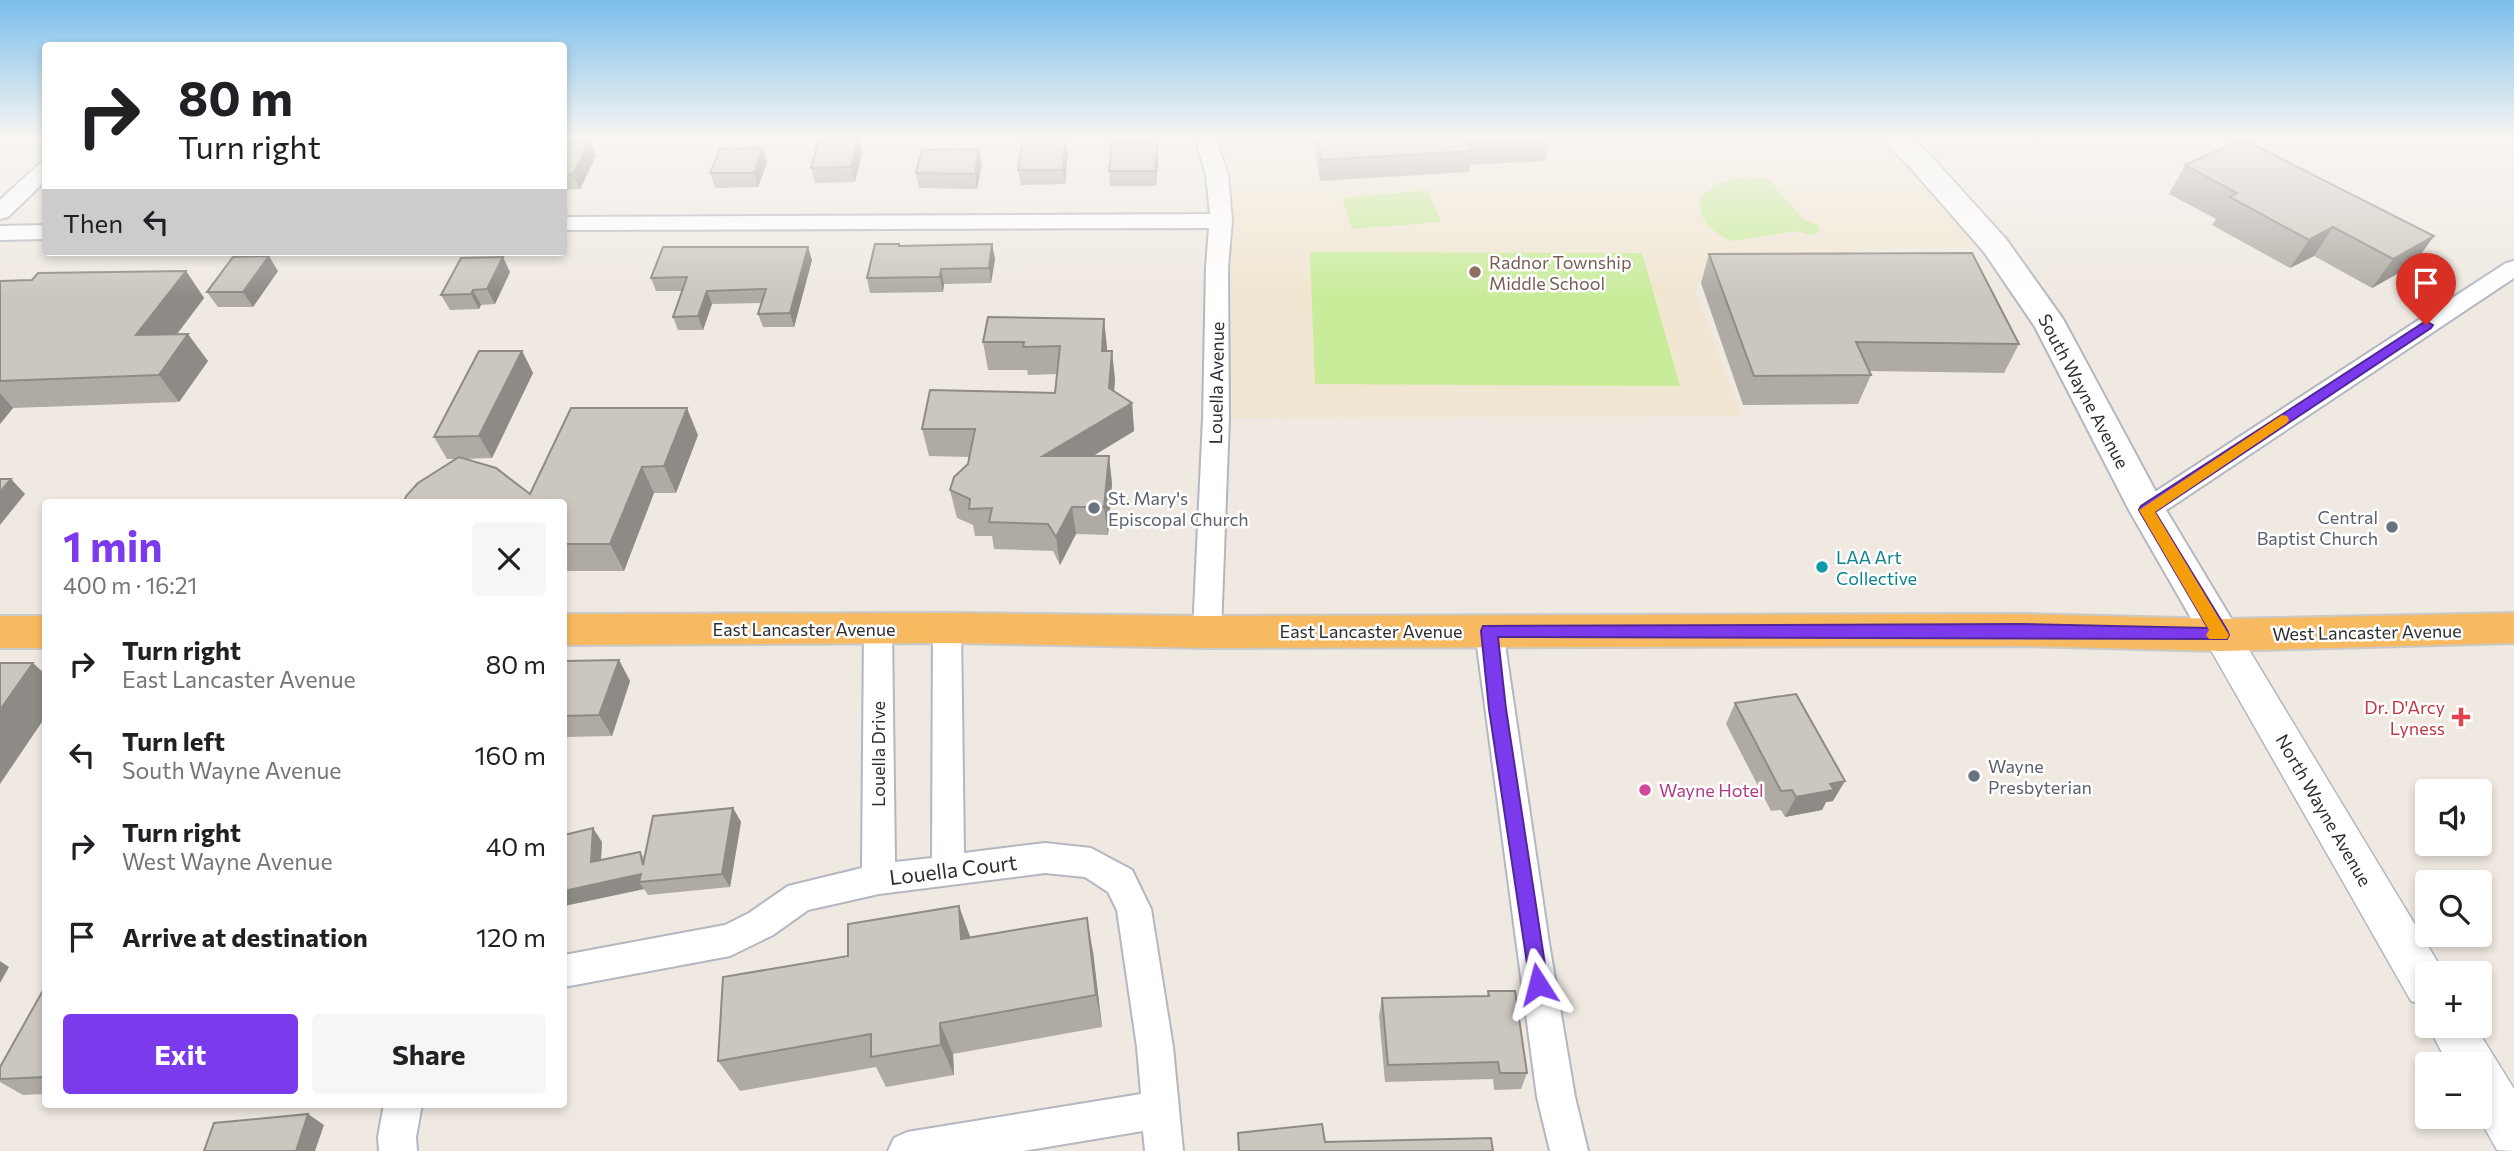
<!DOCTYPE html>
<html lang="en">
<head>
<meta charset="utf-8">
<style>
	:root { --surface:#fff; --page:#f6f6f6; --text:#202124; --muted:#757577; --accent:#7c3aed }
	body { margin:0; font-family:Commissioner,sans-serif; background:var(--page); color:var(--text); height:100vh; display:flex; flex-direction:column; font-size:26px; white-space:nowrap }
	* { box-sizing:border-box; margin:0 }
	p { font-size:23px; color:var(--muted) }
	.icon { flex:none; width:38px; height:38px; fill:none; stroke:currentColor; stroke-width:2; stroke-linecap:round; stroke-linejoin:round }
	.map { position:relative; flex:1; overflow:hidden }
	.side { position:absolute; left:42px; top:499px; width:525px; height:609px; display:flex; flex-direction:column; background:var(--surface); border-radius:7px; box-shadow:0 4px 10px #0003 }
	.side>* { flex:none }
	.banner { position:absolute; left:42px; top:42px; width:525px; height:214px; border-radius:7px; box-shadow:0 4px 10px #0003; background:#fff; color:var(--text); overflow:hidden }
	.fabs { position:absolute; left:2415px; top:779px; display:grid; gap:14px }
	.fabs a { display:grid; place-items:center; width:77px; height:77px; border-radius:7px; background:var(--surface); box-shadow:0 4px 10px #0003; font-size:35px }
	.pin { position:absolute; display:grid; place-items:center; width:60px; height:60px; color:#fff; margin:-72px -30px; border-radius:50% 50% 50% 0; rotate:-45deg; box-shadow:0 0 7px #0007 }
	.pin .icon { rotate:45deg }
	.me { position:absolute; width:77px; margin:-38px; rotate:351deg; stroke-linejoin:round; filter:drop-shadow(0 0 5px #0008) }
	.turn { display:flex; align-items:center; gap:24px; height:147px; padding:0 21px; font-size:32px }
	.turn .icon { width:91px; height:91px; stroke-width:2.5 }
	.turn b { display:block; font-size:49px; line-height:60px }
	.then { display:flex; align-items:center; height:66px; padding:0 21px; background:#0003; gap:14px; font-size:26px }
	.round { display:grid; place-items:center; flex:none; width:74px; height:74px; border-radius:7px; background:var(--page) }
	.head { display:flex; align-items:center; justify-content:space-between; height:119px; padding:0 21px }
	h1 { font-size:42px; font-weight:700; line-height:52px; color:var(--accent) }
	.primary-button { display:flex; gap:14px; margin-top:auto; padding:14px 21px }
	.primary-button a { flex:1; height:80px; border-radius:7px; background:var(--accent); color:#fff; font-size:28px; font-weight:700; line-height:80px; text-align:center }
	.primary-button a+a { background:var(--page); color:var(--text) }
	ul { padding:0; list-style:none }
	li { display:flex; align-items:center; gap:21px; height:91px; padding:0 21px }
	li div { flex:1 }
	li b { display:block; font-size:26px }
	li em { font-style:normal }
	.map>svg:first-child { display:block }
	.education { fill:#f0e6d1 }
	.pitch { fill:#c9ec9a }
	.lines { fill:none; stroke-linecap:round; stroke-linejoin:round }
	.minor-casing { stroke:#b4b7c1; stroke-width:4 }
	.tertiary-casing { stroke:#b4b7c1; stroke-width:3 }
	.secondary-casing { stroke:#b4b7c1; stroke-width:4 }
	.trunk-casing { stroke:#c9c9c9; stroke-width:4 }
	.minor { fill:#fff; fill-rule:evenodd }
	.tertiary { fill:#fff; fill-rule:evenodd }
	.secondary { fill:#fff; fill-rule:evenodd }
	.trunk { fill:#f8ba60; fill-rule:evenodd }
	.wall { fill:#afaba4 }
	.shaded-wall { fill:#8e8b86 }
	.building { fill:#cbc7bf; stroke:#8e8b86; stroke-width:2 }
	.route { fill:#7c3aed; stroke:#51269a; stroke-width:2 }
	.slow { fill:#f59e0b }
	.education-dot { fill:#8d6e63; stroke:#fff; stroke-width:2.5 }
	.worship-dot { fill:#6b7280; stroke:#fff; stroke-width:2.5 }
	.culture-dot { fill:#0f9aa8; stroke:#fff; stroke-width:2.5 }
	.health-dot { fill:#e0444e; stroke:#fff; stroke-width:2.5 }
	.hotel-dot { fill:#d1479c; stroke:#fff; stroke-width:2.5 }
	.labels { text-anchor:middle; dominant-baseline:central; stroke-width:5; stroke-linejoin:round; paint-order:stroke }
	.education-label { font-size:18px; fill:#785e54; stroke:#fff; text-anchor:start }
	.street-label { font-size:18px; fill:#2e2e2e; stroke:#fff }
	.worship-label { font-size:18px; fill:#5b616d; stroke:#fff; text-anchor:start }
	.culture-label { font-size:18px; fill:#0d838f; stroke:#fff; text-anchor:start }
	.health-label { font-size:18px; fill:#be3a42; stroke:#fff; text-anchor:end }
	.hotel-label { font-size:18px; fill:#b23c85; stroke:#fff; text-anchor:start }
	.near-street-label { font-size:21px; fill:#2e2e2e; stroke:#fff }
</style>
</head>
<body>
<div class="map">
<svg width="2514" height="1151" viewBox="0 0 2514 1151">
	<rect width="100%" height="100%" fill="#efe9e1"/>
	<path class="education" d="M 1205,136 L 1891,136 L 1918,159 L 1995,246 L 1863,250 L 1702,277 L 1695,291 L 1742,416 L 1216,418 L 1217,175 Z"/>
	<g class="pitch">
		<path d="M 1745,177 L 1768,179 L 1804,220 L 1818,225 L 1819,232 L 1810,235 L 1798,231 L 1731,241 C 1682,217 1694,183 1745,177 Z"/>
		<path d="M 1428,190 L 1441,222 L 1352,229 L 1342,198 Z"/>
		<path d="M 1310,252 L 1642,253 L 1680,386 L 1315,384 Z"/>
	</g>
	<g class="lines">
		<g class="minor-casing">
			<g id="minor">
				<path d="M 1195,136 L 1215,136 L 1228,175 L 1232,221 L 1228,267 L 1229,418 L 1221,632 L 1217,640 L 1207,643 L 1197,640 L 1193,632 L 1203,418 L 1206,267 L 1209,228 L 564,230 L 564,217 L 1210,214 L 1206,175 Z"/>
				<path d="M 46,162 L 46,180 L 8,217 L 0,219 L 0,200 L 39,164 Z"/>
				<path d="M 46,225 L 46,239 L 0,240 L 0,226 Z"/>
				<path d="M 2514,261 L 2514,278 L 2156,517 L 2147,520 L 2138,517 L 2134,510 L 2138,503 L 2506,263 Z"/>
				<path d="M 878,617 L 888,620 L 892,628 L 895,862 L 932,858 L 933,628 L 937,620 L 947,617 L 957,620 L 961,628 L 964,853 L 1045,843 L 1091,848 L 1132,870 L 1151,909 L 1173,1047 L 1183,1151 L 1145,1151 L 1143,1131 L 1023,1151 L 888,1151 L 894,1138 L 907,1132 L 1141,1094 L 1137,1047 L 1117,910 L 1108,892 L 1085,877 L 1045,873 L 879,894 L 808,910 L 773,935 L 730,956 L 564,987 L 564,955 L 725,925 L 749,913 L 788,886 L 862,868 L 864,628 L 868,620 Z"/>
				<path d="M 1489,620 L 1499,623 L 1503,631 L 1549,943 L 1575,1097 L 1588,1151 L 1550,1151 L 1537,1097 L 1475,631 L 1479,623 Z"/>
				<path d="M 384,1104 L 422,1104 L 416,1137 L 417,1151 L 379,1151 L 378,1137 Z"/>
			</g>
		</g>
		<g class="tertiary-casing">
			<g id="tertiary">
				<path d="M 2221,621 L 2234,625 L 2443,971 L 2427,973 L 2427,1007 L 2411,1001 L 2208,645 L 2203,635 L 2208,625 Z"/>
				<path d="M 2428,1026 L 2475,1026 L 2514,1089 L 2514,1151 L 2497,1150 L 2478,1116 L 2480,1064 L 2448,1064 Z"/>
			</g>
		</g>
		<g class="secondary-casing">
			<path id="secondary" d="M 1877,136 L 1908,136 L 1928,153 L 2006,239 L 2063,319 L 2163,505 L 2241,635 L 2235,646 L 2221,651 L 2207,646 L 2129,510 L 2035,327 L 1984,252 L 1908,165 Z"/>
		</g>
		<g class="trunk-casing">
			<g id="trunk">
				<path d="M 947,613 L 1207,616 L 2020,614 L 2221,619 L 2514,613 L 2514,643 L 2221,651 L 2020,646 L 1207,648 L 947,643 L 564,645 L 564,614 Z"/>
				<rect x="0" y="616" width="46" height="32"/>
			</g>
		</g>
		<use href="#minor" class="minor"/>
		<use href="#tertiary" class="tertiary"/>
		<use href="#secondary" class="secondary"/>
		<use href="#trunk" class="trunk"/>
	</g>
	<g class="wall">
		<path d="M 1313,136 L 1548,136 L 1549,140 L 1546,161 L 1470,165 L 1469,172 L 1320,181 Z"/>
		<path d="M 858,139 L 862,153 L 855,182 L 815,183 L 811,168 Z"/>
		<path d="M 564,142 L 596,156 L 580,189 L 564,190 Z"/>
		<path d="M 1157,144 L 1158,159 L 1156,186 L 1110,186 L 1109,171 Z"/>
		<path d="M 763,148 L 767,163 L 758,187 L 715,188 L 710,173 Z"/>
		<path d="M 1068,153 L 1065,184 L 1021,185 L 1018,170 Z"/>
		<path d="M 982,164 L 977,189 L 919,188 L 916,173 Z"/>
		<path d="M 2185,165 L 2434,236 L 2413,265 L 2372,288 L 2314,256 L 2290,268 L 2212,225 L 2216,219 L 2169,194 Z"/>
		<path d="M 992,244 L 995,259 L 991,283 L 944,284 L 943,292 L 870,293 L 867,278 L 900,246 Z"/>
		<path d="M 1709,254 L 2019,344 L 2004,373 L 1869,371 L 1871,375 L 1858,404 L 1743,405 L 1701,283 Z"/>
		<path d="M 812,260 L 794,327 L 763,327 L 758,314 L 762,303 L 712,304 L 703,330 L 678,330 L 673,317 L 682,291 L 656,291 L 651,278 Z"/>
		<path d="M 186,271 L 204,298 L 177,334 L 208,361 L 179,402 L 13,408 L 0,424 L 0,281 L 32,280 Z"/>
		<path d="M 278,271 L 253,307 L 218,307 L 207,292 Z"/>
		<path d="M 510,272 L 495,304 L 481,305 L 479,309 L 450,310 L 441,295 Z"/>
		<path d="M 988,317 L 1107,347 L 1107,351 L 1115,379 L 1114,392 L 1132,403 L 1134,431 L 1093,456 L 1109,456 L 1112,484 L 1108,535 L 1076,534 L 1060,565 L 1053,551 L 994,549 L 992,536 L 975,536 L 973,525 L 957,518 L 950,490 L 968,464 L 969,457 L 929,456 L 922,429 L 1055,393 L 1057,374 L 1028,375 L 1027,370 L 988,370 L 983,342 Z"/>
		<path d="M 522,351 L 533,373 L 492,458 L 463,459 L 530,494 L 698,435 L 676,493 L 654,493 L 624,571 L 564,571 L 564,502 L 403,502 L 457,459 L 447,459 L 434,437 Z"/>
		<path d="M 619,660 L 630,681 L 612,736 L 564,737 L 564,661 Z"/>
		<path d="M 1735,703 L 1833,801 L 1826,802 L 1822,810 L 1785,817 L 1781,810 L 1771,811 L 1726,724 Z"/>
		<path d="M 733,808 L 741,822 L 730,887 L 648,895 L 644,889 L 564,906 L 564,835 L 602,842 L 601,860 L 640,852 L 644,858 Z"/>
		<path d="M 970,938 L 1093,952 L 1102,1027 L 953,1054 L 954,1075 L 886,1087 L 876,1067 L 740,1091 L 718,1061 Z"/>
		<path d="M 46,985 L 46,1094 L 23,1095 L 0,1082 L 0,1067 Z"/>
		<path d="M 1488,991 L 1527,1073 L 1521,1089 L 1494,1090 L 1493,1079 L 1385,1082 L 1379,1016 L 1382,998 L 1487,996 Z"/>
	</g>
	<g class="shaded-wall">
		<path d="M 858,139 L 862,153 L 855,182 L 851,167 Z"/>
		<path d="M 1066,139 L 1068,153 L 1065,184 L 1063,170 Z"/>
		<path d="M 590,141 L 596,156 L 580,189 L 573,174 Z"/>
		<path d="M 1157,144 L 1158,159 L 1156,186 L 1155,171 Z"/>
		<path d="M 763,148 L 767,163 L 758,187 L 754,173 Z"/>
		<path d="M 979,149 L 982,164 L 977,189 L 975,174 Z"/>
		<path d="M 2333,227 L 2314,256 L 2290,268 L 2309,240 Z"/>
		<path d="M 2434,236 L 2413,265 L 2372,288 L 2393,259 Z"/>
		<path d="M 992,244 L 995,259 L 991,283 L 989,268 Z"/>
		<path d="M 808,247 L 812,260 L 794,327 L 790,313 Z"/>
		<path d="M 269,256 L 278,271 L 253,307 L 243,292 Z"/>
		<path d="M 503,257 L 510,272 L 495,304 L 487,289 Z"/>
		<path d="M 941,269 L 944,284 L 943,292 L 940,277 Z"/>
		<path d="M 186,271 L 204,298 L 156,362 L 136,335 Z"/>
		<path d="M 473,290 L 481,305 L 479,309 L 471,294 Z"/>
		<path d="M 707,291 L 712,304 L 703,330 L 698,316 Z"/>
		<path d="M 1104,319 L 1107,347 L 1105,379 L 1102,351 Z"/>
		<path d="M 188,334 L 208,361 L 179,402 L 159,375 Z"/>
		<path d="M 522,351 L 533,373 L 492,458 L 479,436 Z"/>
		<path d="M 1112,351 L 1115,379 L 1112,415 L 1132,403 L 1134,431 L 1047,484 L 1043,456 L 1109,388 Z"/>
		<path d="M 0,393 L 13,408 L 0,424 Z"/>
		<path d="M 687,408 L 698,435 L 676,493 L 664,466 Z"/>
		<path d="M 1109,456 L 1112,484 L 1108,535 L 1104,507 Z"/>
		<path d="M 642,467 L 654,493 L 624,571 L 610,544 Z"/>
		<path d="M 11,479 L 25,494 L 0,525 L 0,492 Z"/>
		<path d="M 1072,507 L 1076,534 L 1060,565 L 1056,537 Z"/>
		<path d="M 619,660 L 630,681 L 612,736 L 599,715 Z"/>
		<path d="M 33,663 L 46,675 L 46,716 L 0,784 L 0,710 Z"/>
		<path d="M 1845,781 L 1833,801 L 1826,802 L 1822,810 L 1785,817 L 1796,797 L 1830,784 Z"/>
		<path d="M 733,808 L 741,822 L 730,887 L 722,874 Z"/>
		<path d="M 593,828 L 602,842 L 600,875 L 591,862 Z"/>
		<path d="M 641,874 L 639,882 L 644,889 L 564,906 L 564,891 Z"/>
		<path d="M 959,906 L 971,939 L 961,939 Z"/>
		<path d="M 1087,918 L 1093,952 L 1102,1027 L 1096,995 Z"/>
		<path d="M 0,961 L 9,967 L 0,983 Z"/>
		<path d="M 940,1023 L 953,1054 L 954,1075 L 941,1045 Z"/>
		<path d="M 308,1114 L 324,1125 L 315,1151 L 296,1151 Z"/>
	</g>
	<g class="building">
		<path d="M 1317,136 L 1548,136 L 1549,140 L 1469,143 L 1472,151 L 1321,160 Z"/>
		<path d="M 819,139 L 858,139 L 851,167 L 811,168 Z"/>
		<path d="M 1023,139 L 1066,139 L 1063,170 L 1018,170 Z"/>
		<path d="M 2242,139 L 2434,236 L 2393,259 L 2333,227 L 2309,240 L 2230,197 L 2237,193 L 2185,165 Z"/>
		<path d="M 590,141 L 573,174 L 564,175 L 564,142 Z"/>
		<path d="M 1112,144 L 1157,144 L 1155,171 L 1109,171 Z"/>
		<path d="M 763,148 L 754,173 L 710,173 L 720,149 Z"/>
		<path d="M 979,149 L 975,174 L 916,173 L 922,150 Z"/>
		<path d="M 875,244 L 899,244 L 899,246 L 992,244 L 989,268 L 941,269 L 940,277 L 867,278 Z"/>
		<path d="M 663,247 L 808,247 L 790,313 L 758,314 L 766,289 L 707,291 L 698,316 L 673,317 L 687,277 L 651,278 Z"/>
		<path d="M 1972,253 L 2019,344 L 1856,342 L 1871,375 L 1754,376 L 1709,254 Z"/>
		<path d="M 269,256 L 243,292 L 207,292 L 233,257 Z"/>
		<path d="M 503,257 L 487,289 L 473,290 L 471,294 L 441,295 L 461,258 Z"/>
		<path d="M 186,271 L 136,335 L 188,334 L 159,375 L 0,381 L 0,281 L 32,280 L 38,273 Z"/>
		<path d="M 988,317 L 1104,319 L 1102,351 L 1112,351 L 1109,388 L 1132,403 L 1043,456 L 1109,456 L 1104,507 L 1072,507 L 1056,537 L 1048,524 L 989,522 L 992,508 L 969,509 L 970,499 L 950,490 L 954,477 L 968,464 L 975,429 L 922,429 L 930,390 L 1055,393 L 1060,346 L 1023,347 L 1024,342 L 983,342 Z"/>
		<path d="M 479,351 L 522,351 L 479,436 L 434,437 Z"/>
		<path d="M 571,408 L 687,408 L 664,466 L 642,467 L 610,544 L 564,544 L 564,502 L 403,502 L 407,495 L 418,483 L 459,457 L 496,468 L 530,494 Z"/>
		<path d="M 0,479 L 11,479 L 0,492 Z"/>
		<path d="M 619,660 L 599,715 L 564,716 L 564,661 Z"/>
		<path d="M 0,663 L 33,663 L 0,710 Z"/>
		<path d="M 1796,694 L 1845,781 L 1830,784 L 1834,790 L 1796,797 L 1792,790 L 1781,791 L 1735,703 Z"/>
		<path d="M 733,808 L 722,874 L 639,882 L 641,874 L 564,891 L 564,835 L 593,828 L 591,862 L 640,852 L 643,865 L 653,816 Z"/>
		<path d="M 959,906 L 961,939 L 1087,918 L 1096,995 L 940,1023 L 941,1045 L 871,1057 L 871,1034 L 718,1061 L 723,977 L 848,956 L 848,924 Z"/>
		<path d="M 46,985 L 46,1077 L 0,1079 L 0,1067 Z"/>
		<path d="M 1488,991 L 1515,991 L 1527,1073 L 1500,1073 L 1498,1062 L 1388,1065 L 1382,998 L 1489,996 Z"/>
		<path d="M 308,1114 L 296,1151 L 204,1151 L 214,1123 Z"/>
		<path d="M 1322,1124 L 1325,1142 L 1491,1138 L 1493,1151 L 1239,1151 L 1238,1133 Z"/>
	</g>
	<linearGradient id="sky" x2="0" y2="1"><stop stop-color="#7abfeb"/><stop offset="0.46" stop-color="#f8f5f2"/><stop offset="1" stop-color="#f8f5f2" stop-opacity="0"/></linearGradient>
	<rect width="2514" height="297" fill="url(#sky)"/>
	<path class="route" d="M 2426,321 L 2433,325 L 2431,328 L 2155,512 L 2227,630 L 2229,635 L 2227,639 L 1498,637 L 1506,709 L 1548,984 L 1545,990 L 1538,993 L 1531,990 L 1489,709 L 1481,631 L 1483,626 L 2020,624 L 2208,628 L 2139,510 L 2141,506 Z"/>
	<path class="slow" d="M 2282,415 L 2287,416 L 2289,420 L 2287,423 L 2155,512 L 2229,635 L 2227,639 L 2209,639 L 2206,635 L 2209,630 L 2139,510 Z"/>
	<circle class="education-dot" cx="1475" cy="272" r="7"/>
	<g class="worship-dot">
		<circle cx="1094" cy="508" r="7"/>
		<circle cx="2392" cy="527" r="7"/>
		<circle cx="1974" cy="776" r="7"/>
	</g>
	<circle class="culture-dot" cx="1822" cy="567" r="7"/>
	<path class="health-dot" d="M2457.5 706.5h7v7h7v7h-7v7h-7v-7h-7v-7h7z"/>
	<circle class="hotel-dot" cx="1645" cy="790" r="7"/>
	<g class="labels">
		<g class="education-label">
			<text x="1489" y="262">Radnor Township<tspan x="1489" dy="21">Middle School</tspan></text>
		</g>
		<g class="street-label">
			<text transform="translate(1216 383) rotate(-89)">Louella Avenue</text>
			<text transform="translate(2084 391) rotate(62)">South Wayne Avenue</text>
			<text x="804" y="629">East Lancaster Avenue</text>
			<text x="1371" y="631">East Lancaster Avenue</text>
			<text transform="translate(2367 632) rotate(-1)">West Lancaster Avenue</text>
			<text transform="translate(878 754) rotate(-90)">Louella Drive</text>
			<text transform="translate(2324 810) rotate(60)">North Wayne Avenue</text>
		</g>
		<g class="worship-label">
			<text x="1108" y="498">St. Mary's<tspan x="1108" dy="21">Episcopal Church</tspan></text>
			<text x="2378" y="517" text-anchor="end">Central<tspan x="2378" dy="21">Baptist Church</tspan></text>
			<text x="1988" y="766">Wayne<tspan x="1988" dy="21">Presbyterian</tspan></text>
		</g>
		<g class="culture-label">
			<text x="1836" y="557">LAA Art<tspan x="1836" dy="21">Collective</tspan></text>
		</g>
		<g class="health-label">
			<text x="2445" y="707">Dr. D'Arcy<tspan x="2445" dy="21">Lyness</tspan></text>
		</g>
		<g class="hotel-label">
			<text x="1659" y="790">Wayne Hotel</text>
		</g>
		<g class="near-street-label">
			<text transform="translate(953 869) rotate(-7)">Louella Court</text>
		</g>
	</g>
</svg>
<div class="fabs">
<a><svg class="icon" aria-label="sound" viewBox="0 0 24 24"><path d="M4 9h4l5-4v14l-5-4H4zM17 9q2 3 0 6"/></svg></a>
<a><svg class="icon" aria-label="search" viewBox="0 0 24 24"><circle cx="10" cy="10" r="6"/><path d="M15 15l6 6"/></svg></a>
<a>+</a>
<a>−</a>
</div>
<div class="pin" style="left:2426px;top:325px;background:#d93025"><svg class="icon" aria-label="arrive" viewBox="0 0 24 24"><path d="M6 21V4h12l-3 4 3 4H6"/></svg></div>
<svg class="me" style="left:1538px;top:984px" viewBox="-20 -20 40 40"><path d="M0-17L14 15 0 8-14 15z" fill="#7c3aed" stroke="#fff" stroke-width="4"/></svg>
<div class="banner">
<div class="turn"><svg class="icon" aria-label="right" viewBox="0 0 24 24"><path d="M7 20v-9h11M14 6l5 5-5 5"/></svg><div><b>80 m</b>Turn right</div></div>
<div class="then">Then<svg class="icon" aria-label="left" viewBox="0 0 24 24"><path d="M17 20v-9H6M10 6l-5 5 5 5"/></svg></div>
</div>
<section class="side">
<div class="head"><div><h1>1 min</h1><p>400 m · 16:21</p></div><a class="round"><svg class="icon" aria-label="close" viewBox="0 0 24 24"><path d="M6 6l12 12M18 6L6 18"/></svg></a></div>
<ul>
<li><svg class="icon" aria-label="right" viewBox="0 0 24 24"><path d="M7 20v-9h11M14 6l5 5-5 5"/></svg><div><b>Turn right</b><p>East Lancaster Avenue</p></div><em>80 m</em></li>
<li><svg class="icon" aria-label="left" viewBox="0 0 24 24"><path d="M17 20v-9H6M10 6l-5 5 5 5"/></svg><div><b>Turn left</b><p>South Wayne Avenue</p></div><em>160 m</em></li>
<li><svg class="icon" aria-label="right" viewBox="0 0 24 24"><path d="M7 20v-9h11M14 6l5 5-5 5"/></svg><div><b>Turn right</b><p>West Wayne Avenue</p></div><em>40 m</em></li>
<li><svg class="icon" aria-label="arrive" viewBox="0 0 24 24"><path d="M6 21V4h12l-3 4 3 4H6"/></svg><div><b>Arrive at destination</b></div><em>120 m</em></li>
</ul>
<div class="primary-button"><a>Exit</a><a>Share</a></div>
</section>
</div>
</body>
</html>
